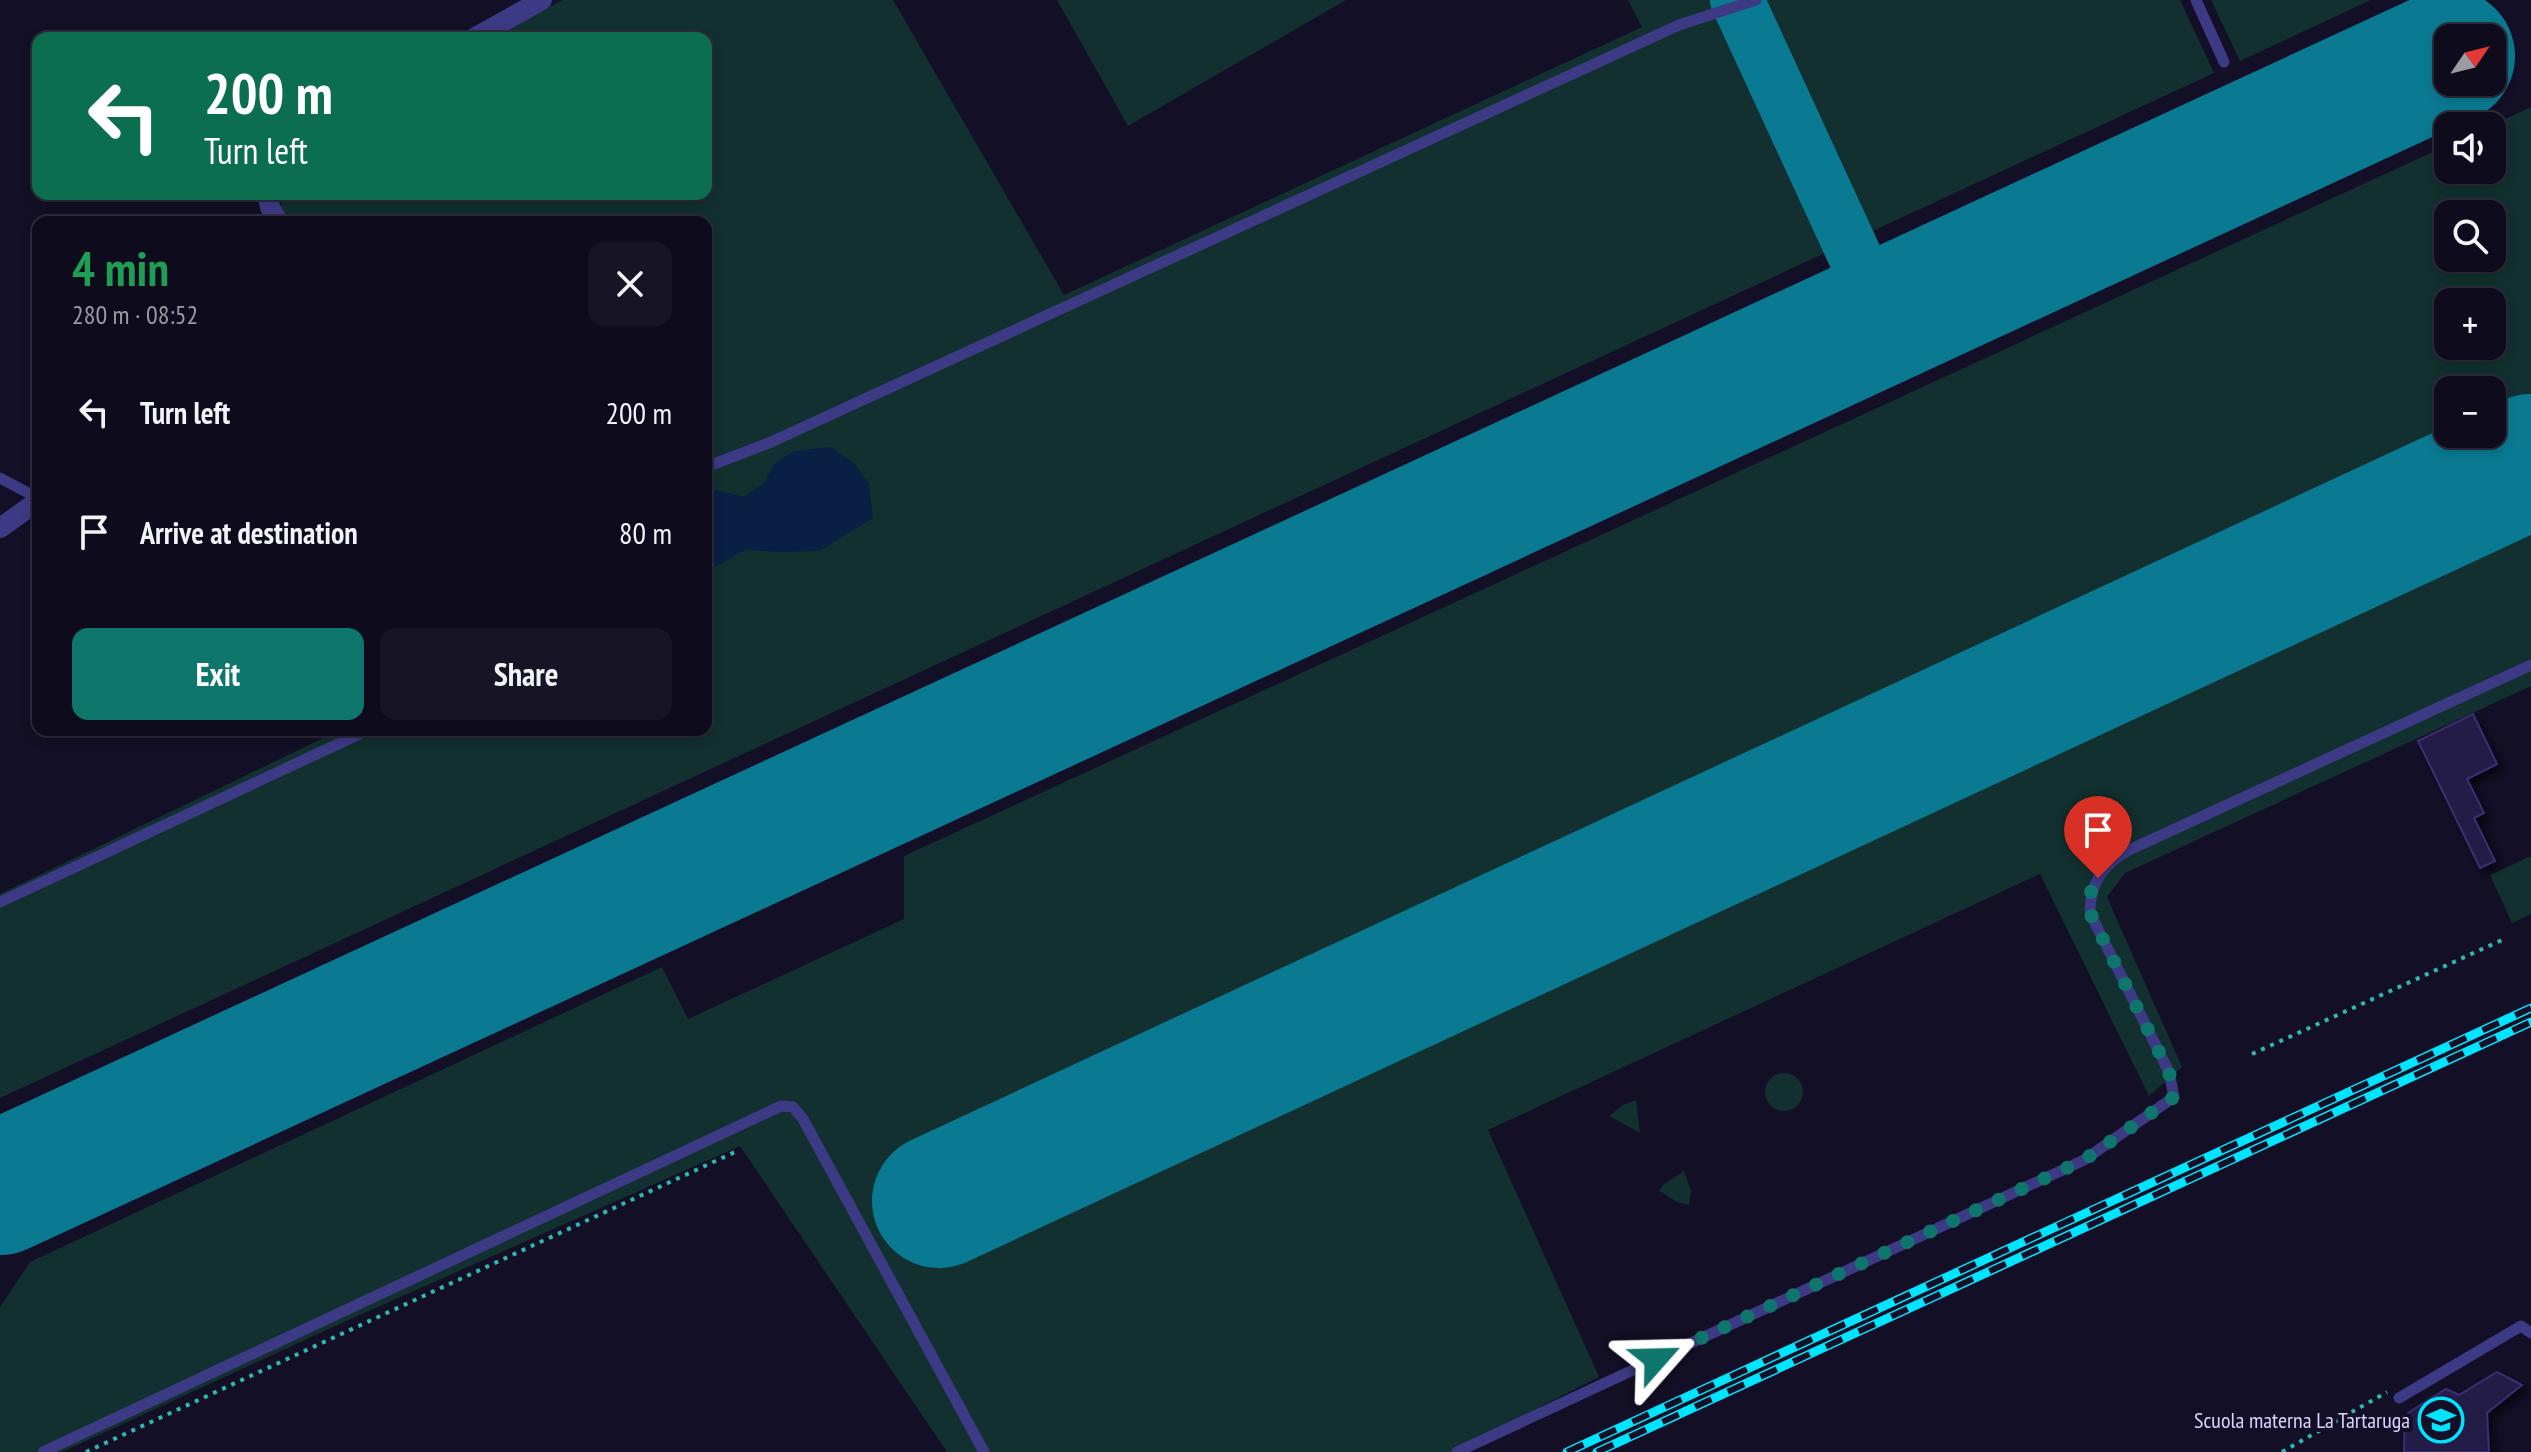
<!DOCTYPE html>
<html lang="en">
<head>
<meta charset="utf-8">
<style>
	:root { --surface:#0e0b1c; --page:#171425; --text:#f1f3f6; --muted:#9b9ba3; --line:#2e2b3b; --accent:#0f766e }
	body { margin:0; font-family:"PT Sans Narrow",sans-serif; background:var(--page); color:var(--text); height:100vh; display:flex; flex-direction:column; font-size:30px; white-space:nowrap }
	* { box-sizing:border-box; margin:0 }
	p { font-size:26px; color:var(--muted) }
	.icon { flex:none; width:44px; height:44px; fill:none; stroke:currentColor; stroke-width:2; stroke-linecap:round; stroke-linejoin:round }
	.map { position:relative; flex:1; overflow:hidden }
	.sheet { position:absolute; left:32px; top:216px; width:680px; height:520px; display:flex; flex-direction:column; background:var(--surface); border-radius:16px; box-shadow:0 4px 12px #0003,0 0 0 2px var(--line) }
	.sheet>* { flex:none }
	.hud { position:absolute; left:32px; top:32px; width:680px; height:168px; border-radius:16px; box-shadow:0 4px 12px #0003,0 0 0 2px var(--line); background:#0b6e4f; color:#fff; overflow:hidden }
	.needle { width:52px; rotate:55deg }
	.controls { position:absolute; left:2434px; top:24px; display:grid; gap:16px }
	.controls a { display:grid; place-items:center; width:72px; height:72px; border-radius:16px; background:var(--surface); box-shadow:0 4px 12px #0003,0 0 0 2px var(--line); font-size:40px }
	.pin { position:absolute; display:grid; place-items:center; width:68px; height:68px; color:#fff; margin:-82px -34px; border-radius:50% 50% 50% 0; rotate:-45deg; box-shadow:0 0 8px #0007 }
	.pin .icon { rotate:45deg }
	.me { position:absolute; width:88px; margin:-44px; rotate:65deg; stroke-linejoin:round; filter:drop-shadow(0 0 6px #0008) }
	.turn { display:flex; align-items:center; gap:28px; height:168px; padding:0 40px; font-size:36px }
	.turn .icon { width:104px; height:104px; stroke-width:2.5 }
	.turn b { display:block; font-size:56px; line-height:68px }
	.round { display:grid; place-items:center; flex:none; width:84px; height:84px; border-radius:16px; background:var(--page) }
	.overview { display:flex; align-items:center; justify-content:space-between; height:136px; padding:0 40px }
	h1 { font-size:48px; font-weight:800; line-height:60px; color:#1e9e55 }
	.primary-button { display:flex; gap:16px; margin-top:auto; padding:16px 40px }
	.primary-button a { flex:1; height:92px; border-radius:16px; background:var(--accent); color:#fff; font-size:32px; font-weight:800; line-height:92px; text-align:center }
	.primary-button a+a { background:var(--page); color:var(--text) }
	ul { padding:0; list-style:none }
	li { display:flex; align-items:center; gap:24px; height:120px; padding:0 40px }
	li div { flex:1 }
	li b { display:block; font-size:30px }
	li em { font-style:normal }
	.map>svg:first-child { display:block }
	.green { fill:#12302f; fill-rule:evenodd }
	.water { fill:#0a1f44 }
	.lines { fill:none; stroke-linecap:round; stroke-linejoin:round }
	.taxiway { stroke:#0a7a92; stroke-width:54 }
	.runway { stroke:#0a7a92; stroke-width:134 }
	.building { fill:#241b47; stroke:#3b2d73; stroke-width:2; filter:url(#shadow) }
	.path { stroke:#2fb8b0; stroke-width:4; stroke-dasharray:4 6; stroke-linecap:butt }
	.service { stroke:#3d3a85; stroke-width:11 }
	.minor { stroke:#3d3a85; stroke-width:20 }
	.rail-casing { stroke:#00e5ff; stroke-width:9 }
	.rail { stroke:#130f26; stroke-width:6; stroke-dasharray:18; stroke-linecap:butt }
	.route { stroke:#0f766e; stroke-width:14; stroke-dasharray:0 25.2 }
	.labels { text-anchor:middle; dominant-baseline:central; stroke-width:8; stroke-linejoin:round; paint-order:stroke }
	.poi-label { font-size:22px; fill:#d9d4ff; stroke:#130f26; text-anchor:end }
</style>
</head>
<body>
<div class="map">
<svg width="2531" height="1452" viewBox="0 0 2531 1452">
	<defs>
		<filter id="shadow"><feDropShadow dx="5.5" dy="5.5" stdDeviation="4" flood-color="#0009"/></filter>
	</defs>
	<rect width="100%" height="100%" fill="#130f26"/>
	<g class="green">
		<path d="M 562,0 L 893,0 L 1064,295 L 1642,27 L 1628,0 L 2180,0 L 2214,73 L 0,1098 L 0,894 L 340,730 L 706,730 L 706,222 L 289,222 L 281,207 L 282,194 L 706,194 L 706,38 L 493,38 Z"/>
		<path d="M 1057,0 L 1346,0 L 1128,126 Z"/>
		<path d="M 2211,0 L 2371,0 L 2240,61 Z"/>
		<path d="M 2531,107 L 2531,686 L 2125,873 L 2107,897 L 2182,1067 L 2149,1096 L 2040,874 L 1488,1130 L 1599,1377 L 1451,1452 L 947,1452 L 740,1146 L 333,1327 L 62,1452 L 0,1452 L 0,1307 L 30,1262 L 662,967 L 688,1019 L 904,919 L 904,856 L 2448,145 L 2448,170 L 2492,170 L 2492,126 L 2490,126 ZM 2448,214 L 2492,214 L 2492,258 L 2448,258 ZM 2448,302 L 2492,302 L 2492,346 L 2448,346 ZM 2448,390 L 2492,390 L 2492,434 L 2448,434 Z"/>
		<path d="M 2531,856 L 2531,914 L 2512,923 L 2490,875 Z"/>
		<circle cx="1784" cy="1092" r="19"/>
		<path d="M 1636,1100 L 1640,1133 L 1609,1116 L 1623,1105 Z"/>
		<path d="M 1684,1171 L 1691,1191 L 1689,1205 L 1677,1202 L 1659,1191 L 1664,1184 Z"/>
	</g>
	<path class="water" d="M 831,447 L 855,464 L 869,484 L 873,518 L 820,551 L 781,552 L 745,550 L 706,572 L 706,494 L 717,490 L 744,497 L 764,483 L 774,464 L 794,451 Z"/>
	<g class="lines">
		<path class="taxiway" d="M 1737,0 L 1883,317"/>
		<g class="runway">
			<path d="M 0,1188 L 2448,56"/>
			<path d="M 939,1201 L 2531,461"/>
		</g>
	</g>
	<g class="building">
		<path d="M 2473,714 L 2497,764 L 2467,779 L 2484,813 L 2474,818 L 2495,861 L 2480,868 L 2418,741 Z"/>
		<path d="M 2497,1372 L 2522,1385 L 2487,1413 L 2489,1452 L 2404,1452 L 2405,1415 L 2446,1389 L 2459,1395 Z"/>
	</g>
	<g class="lines">
		<g class="path">
			<path d="M 2252,1054 L 2502,940"/>
			<path d="M 86,1452 L 735,1152"/>
			<path d="M 2282,1452 L 2387,1392"/>
		</g>
		<g class="service">
			<path d="M 2196,0 L 2224,62"/>
			<path d="M 706,467 L 769,443 L 1679,25 L 1756,0"/>
			<path d="M 0,478 L 38,498"/>
			<path d="M 0,902 L 368,730"/>
			<path d="M 2399,1398 L 2521,1326 L 2531,1333"/>
			<path d="M 43,1452 L 781,1106 L 793,1107 L 803,1119 L 984,1452"/>
			<path d="M 1457,1452 L 2084,1160 L 2174,1097 L 2169,1072 L 2090,913 C 2090,882 2103,865 2129,850 L 2531,665"/>
		</g>
		<g class="minor">
			<path d="M 474,38 L 542,0"/>
			<path d="M 267,194 L 270,207 L 278,222"/>
			<path d="M 0,528 L 38,501"/>
		</g>
		<g class="rail-casing">
			<g id="rail">
				<path d="M 1567,1452 L 2531,1008"/>
				<path d="M 1597,1452 L 2531,1022"/>
			</g>
		</g>
		<use href="#rail" class="rail"/>
	</g>
	<g class="lines">
		<path class="route" d="M 1656,1359 L 2084,1160 L 2174,1097 L 2169,1072 L 2090,913 L 2090,894 L 2098,878"/>
	</g>
	<defs>
		<g id="school-ring" transform="scale(2.3)"><circle r="9.5" fill="#130f26" stroke="#00e5ff" stroke-width="1.5"/><path d="M0-5L7-2L0 1L-7-2ZM-4 1L0 2.5L4 1V4Q0 6-4 4Z" fill="#00e5ff"/></g>
	</defs>
	<g fill-rule="evenodd">
		<use href="#school-ring" x="2441" y="1420"/>
	</g>
	<g class="labels">
		<g class="poi-label">
			<text x="2410" y="1420">Scuola materna La Tartaruga</text>
		</g>
	</g>
</svg>
<div class="controls">
<a><svg class="needle" viewBox="-14 -14 28 28"><path d="M0-13l5 13h-10z" fill="#e53935"/><path d="M0 13l5-13h-10z" fill="#9b9ba3"/></svg></a>
<a><svg class="icon" aria-label="sound" viewBox="0 0 24 24"><path d="M4 9h4l5-4v14l-5-4H4zM17 9q2 3 0 6"/></svg></a>
<a><svg class="icon" aria-label="search" viewBox="0 0 24 24"><circle cx="10" cy="10" r="6"/><path d="M15 15l6 6"/></svg></a>
<a>+</a>
<a>−</a>
</div>
<div class="pin" style="left:2098px;top:878px;background:#d93025"><svg class="icon" aria-label="arrive" viewBox="0 0 24 24"><path d="M6 21V4h12l-3 4 3 4H6"/></svg></div>
<svg class="me" style="left:1656px;top:1359px" viewBox="-20 -20 40 40"><path d="M0-17L14 15 0 8-14 15z" fill="#0f766e" stroke="#fff" stroke-width="4"/></svg>
<div class="hud">
<div class="turn"><svg class="icon" aria-label="left" viewBox="0 0 24 24"><path d="M17 20v-9H6M10 6l-5 5 5 5"/></svg><div><b>200 m</b>Turn left</div></div>
</div>
<section class="sheet">
<div class="overview"><div><h1>4 min</h1><p>280 m · 08:52</p></div><a class="round"><svg class="icon" aria-label="close" viewBox="0 0 24 24"><path d="M6 6l12 12M18 6L6 18"/></svg></a></div>
<ul>
<li><svg class="icon" aria-label="left" viewBox="0 0 24 24"><path d="M17 20v-9H6M10 6l-5 5 5 5"/></svg><div><b>Turn left</b></div><em>200 m</em></li>
<li><svg class="icon" aria-label="arrive" viewBox="0 0 24 24"><path d="M6 21V4h12l-3 4 3 4H6"/></svg><div><b>Arrive at destination</b></div><em>80 m</em></li>
</ul>
<div class="primary-button"><a>Exit</a><a>Share</a></div>
</section>
</div>
</body>
</html>
